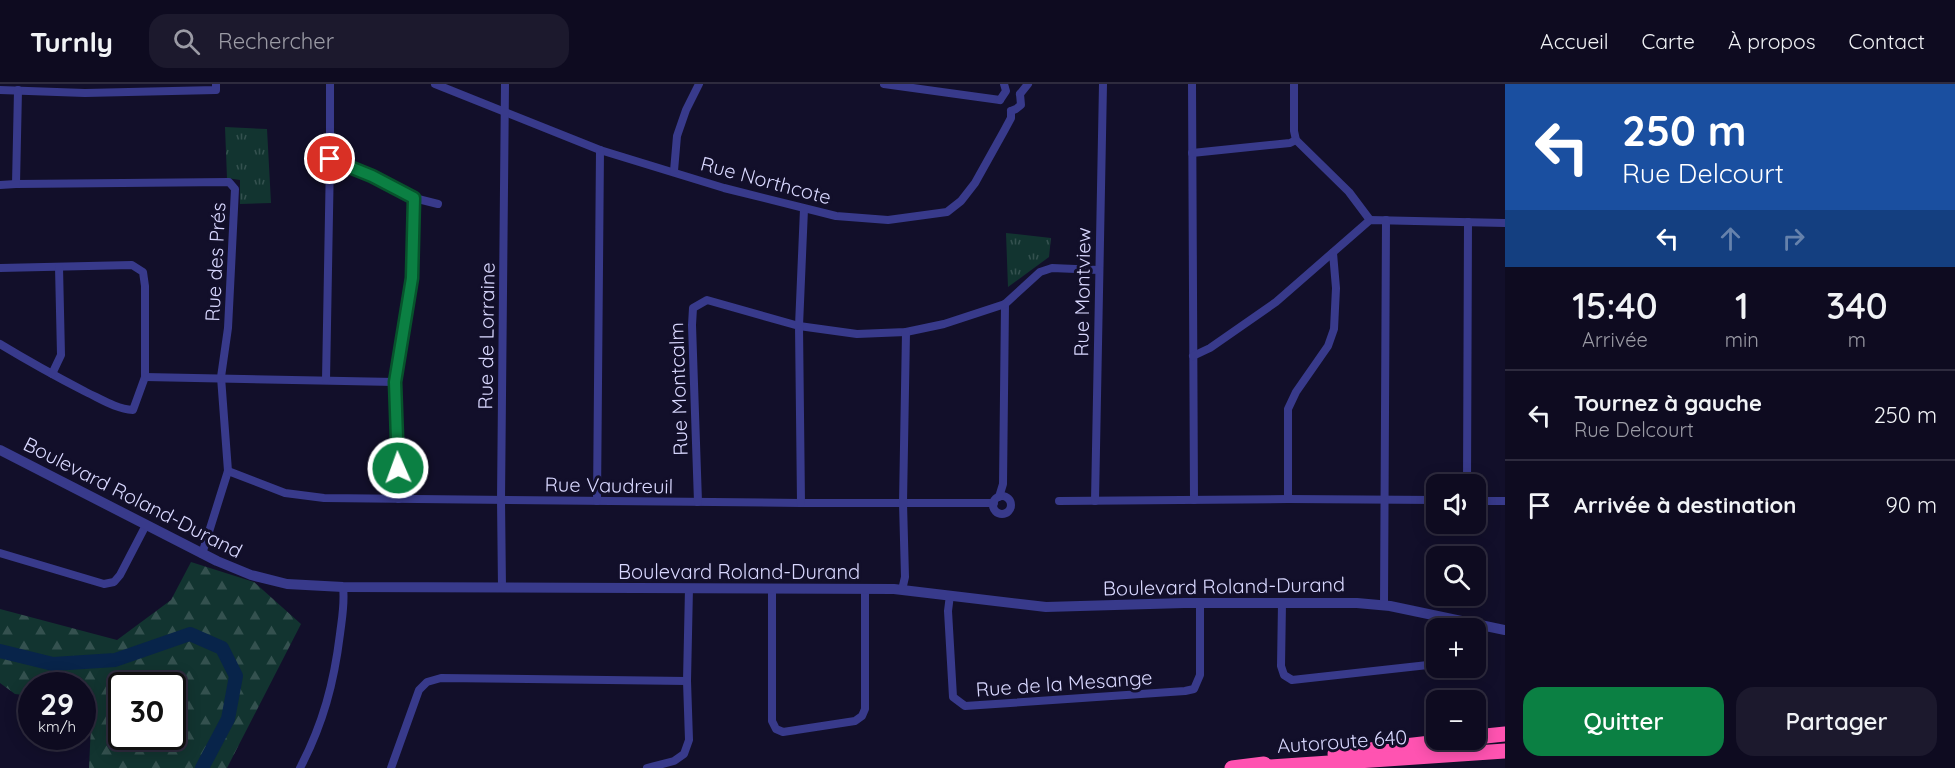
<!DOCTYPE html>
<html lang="fr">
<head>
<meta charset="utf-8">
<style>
	:root { --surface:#0e0b20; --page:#1c192d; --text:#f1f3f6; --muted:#9b9ba5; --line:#2e2b3e; --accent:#0b8043 }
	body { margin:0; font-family:Quicksand,sans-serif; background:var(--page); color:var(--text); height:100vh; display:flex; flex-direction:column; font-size:22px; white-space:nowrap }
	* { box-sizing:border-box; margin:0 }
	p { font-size:20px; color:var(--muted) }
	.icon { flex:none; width:33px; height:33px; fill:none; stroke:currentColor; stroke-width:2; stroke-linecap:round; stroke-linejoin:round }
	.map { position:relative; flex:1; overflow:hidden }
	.details { display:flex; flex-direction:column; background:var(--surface); width:450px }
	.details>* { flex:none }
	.hud { background:#1a4fa0; color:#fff; overflow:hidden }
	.fabs { position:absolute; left:1426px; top:390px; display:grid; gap:12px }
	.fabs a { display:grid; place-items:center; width:60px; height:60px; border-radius:12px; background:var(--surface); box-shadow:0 3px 15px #0003,0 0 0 2px var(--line); font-size:30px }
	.speed { position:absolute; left:18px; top:588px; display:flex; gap:12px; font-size:30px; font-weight:700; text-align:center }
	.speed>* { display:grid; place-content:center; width:78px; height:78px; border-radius:50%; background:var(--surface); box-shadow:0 3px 15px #0003,0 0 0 2px var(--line); line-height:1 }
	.speed small { font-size:15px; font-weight:400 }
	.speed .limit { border:3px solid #111; border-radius:9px; background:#fff; color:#111 }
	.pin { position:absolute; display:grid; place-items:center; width:51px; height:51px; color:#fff; margin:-26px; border:3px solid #fff; border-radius:50%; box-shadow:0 2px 6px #0007 }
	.me { position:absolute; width:66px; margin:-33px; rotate:358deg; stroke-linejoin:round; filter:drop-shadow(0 0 4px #0008) }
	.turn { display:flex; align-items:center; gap:21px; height:126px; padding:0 18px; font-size:27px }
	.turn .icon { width:78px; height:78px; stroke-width:2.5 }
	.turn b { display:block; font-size:42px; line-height:51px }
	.lanes { display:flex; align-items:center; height:57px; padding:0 18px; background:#0003; justify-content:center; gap:30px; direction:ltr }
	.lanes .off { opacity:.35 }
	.eta { display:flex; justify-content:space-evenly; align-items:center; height:102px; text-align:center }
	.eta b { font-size:36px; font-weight:600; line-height:42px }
	.cta { display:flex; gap:12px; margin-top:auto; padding:12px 18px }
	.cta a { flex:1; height:69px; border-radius:18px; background:var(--accent); color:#fff; font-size:24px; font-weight:600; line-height:69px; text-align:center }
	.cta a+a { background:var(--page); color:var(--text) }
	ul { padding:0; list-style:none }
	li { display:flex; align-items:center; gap:18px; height:90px; padding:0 18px; border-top:2px solid var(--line) }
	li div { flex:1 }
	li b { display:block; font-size:22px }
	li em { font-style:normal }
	header { display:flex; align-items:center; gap:36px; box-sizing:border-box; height:84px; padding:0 30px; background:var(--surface); border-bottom:2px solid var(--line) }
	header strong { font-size:28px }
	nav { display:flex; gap:33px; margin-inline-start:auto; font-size:21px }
	.search { width:420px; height:54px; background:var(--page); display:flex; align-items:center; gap:15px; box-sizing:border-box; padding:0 21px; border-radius:18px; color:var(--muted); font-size:22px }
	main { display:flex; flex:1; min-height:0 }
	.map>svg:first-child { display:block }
	.forest { fill:url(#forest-firs); fill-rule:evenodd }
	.park { fill:url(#park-tufts) }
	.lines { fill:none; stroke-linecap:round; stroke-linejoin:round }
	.river { stroke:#08244a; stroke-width:14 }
	.minor { stroke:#383a8b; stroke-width:8 }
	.tertiary { stroke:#383a8b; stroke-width:10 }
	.motorway { stroke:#ff53b1; stroke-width:15 }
	.route-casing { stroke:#07532c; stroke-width:15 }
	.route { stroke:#0b8043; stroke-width:10 }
	.labels { text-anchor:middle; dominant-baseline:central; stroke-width:6; stroke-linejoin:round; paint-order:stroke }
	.street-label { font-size:20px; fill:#d9d8ff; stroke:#120f2a }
</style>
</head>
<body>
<header>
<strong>Turnly</strong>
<div class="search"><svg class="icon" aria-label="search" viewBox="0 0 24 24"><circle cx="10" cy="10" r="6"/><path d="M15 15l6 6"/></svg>Rechercher</div>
<nav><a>Accueil</a><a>Carte</a><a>À propos</a><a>Contact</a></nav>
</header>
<main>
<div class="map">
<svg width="1505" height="684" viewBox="0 0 1505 684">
	<defs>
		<pattern id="forest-firs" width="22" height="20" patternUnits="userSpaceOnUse" patternTransform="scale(1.5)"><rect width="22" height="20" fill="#123430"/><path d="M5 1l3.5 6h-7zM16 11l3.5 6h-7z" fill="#34514f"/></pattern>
		<pattern id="park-tufts" width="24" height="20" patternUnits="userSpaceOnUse" patternTransform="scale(1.5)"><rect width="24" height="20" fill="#123430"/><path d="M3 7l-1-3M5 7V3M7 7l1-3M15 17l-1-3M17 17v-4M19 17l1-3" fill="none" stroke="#34514f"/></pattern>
	</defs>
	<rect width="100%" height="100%" fill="#120f2a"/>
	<path class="forest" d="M 191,478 L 254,498 L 301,540 L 227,684 L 89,684 L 92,619 L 83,618 L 82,602 L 32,602 L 31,612 L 15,610 L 0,599 L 0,525 L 117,556 L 171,516 ZM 122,602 L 172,602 L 172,652 L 122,652 Z"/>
	<g class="park">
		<path d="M 225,43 L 267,45 L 271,119 L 240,120 L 240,96 L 227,94 Z"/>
		<path d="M 1006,149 L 1051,154 L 1049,173 L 1008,203 Z"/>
	</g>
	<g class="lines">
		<path class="river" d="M 0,567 L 53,580 L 115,576 L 190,550 L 222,564 L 236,592 L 228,635 L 202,684"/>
		<g class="minor">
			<path d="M 435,0 L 600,66 L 724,104 L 836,132 L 888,136 L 947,128 L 961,117 L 975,99 L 1004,47 L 1011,34 L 1011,27"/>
			<path d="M 884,0 L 1000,16"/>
			<path d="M 1192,0 L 1194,416"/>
			<path d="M 1294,0 L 1294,47 L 1296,56 L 1349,108 L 1370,136"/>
			<path d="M 0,6 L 85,9 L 216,6 L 216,0"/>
			<path d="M 18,6 L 16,100 L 229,98 L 235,105 L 228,244 L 221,293 L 228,387 L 202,470"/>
			<path d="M 1020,10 L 1028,0"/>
			<path d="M 1000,16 L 1006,7 L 1004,0"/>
			<path d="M 1011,27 L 1016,25 L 1021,21 L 1020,10"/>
			<path d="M 1192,69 L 1290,59 L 1296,56"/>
			<path d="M 330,75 L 372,92 L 414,114 L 438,120"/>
			<path d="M 674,87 L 677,52 L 686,26 L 699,0"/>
			<path d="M 0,101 L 16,100"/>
			<path d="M 0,184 L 132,181 L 143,188 L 145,202 L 145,293 L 133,326 C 116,325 101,315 86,308 C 57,293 28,277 0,260"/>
			<path d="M 1193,272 L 1210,264 L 1276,218 L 1370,136 L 1505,139"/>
			<path d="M 52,290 L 61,271 L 59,183"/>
			<path d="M 145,293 L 395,298"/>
			<path d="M 326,296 L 330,75 L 330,0"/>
			<path d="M 228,387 L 285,409 L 324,414 L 801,419 L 994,419"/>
			<path d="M 1467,400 L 1468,138"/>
			<circle cx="1002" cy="421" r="9"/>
			<path d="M 999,413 L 1003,400 L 1005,220"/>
			<path d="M 399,415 L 395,298 L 412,194 L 414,114"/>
			<path d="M 1288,415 L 1288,325 L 1296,308 L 1328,262 L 1334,245 L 1336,204 L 1333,169"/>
			<path d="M 597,417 L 600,66"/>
			<path d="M 1059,417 L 1288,415 L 1437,416"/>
			<path d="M 1095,417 L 1103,0"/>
			<path d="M 1476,417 L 1505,417"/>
			<path d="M 698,418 L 692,241 L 693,224 L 707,216 L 799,242 L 857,250 L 906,248 L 944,240 L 1005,220 L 1040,188 L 1052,184 L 1099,186"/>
			<path d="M 801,419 L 799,242 L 804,125"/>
			<path d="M 0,469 L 104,500 L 114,498 L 120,491 L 146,441"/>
			<path d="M 502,504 L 501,416 L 505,0"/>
			<path d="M 772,505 L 772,637 L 776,645 L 783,648 L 855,637 L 862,632 L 865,625 L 865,505"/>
			<path d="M 902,506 L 905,493 L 903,419 L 906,248"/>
			<path d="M 950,511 L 948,527 L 953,613 L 965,622 L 1185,607 L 1194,605 L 1200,591 L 1200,519"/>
			<path d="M 1282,519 L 1281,582 L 1284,591 L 1292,596 L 1437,580"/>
			<path d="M 1384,521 L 1386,136"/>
			<path d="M 300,684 C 323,640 334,599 340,550 C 342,534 345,519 343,503"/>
			<path d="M 391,684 L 419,606 L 427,598 L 441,594 L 687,597"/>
			<path d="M 647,684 L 674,677 L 684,670 L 689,656 L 687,597 L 689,504"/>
		</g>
		<path class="tertiary" d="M 0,366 L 217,477 L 251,491 L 287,500 L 343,503 L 894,505 L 1046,523 L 1184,519 L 1357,519 L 1390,522 L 1505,546"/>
		<g class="motorway">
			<path d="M 1476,653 L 1505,650"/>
			<path d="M 1335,670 L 1457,656"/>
			<path d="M 1232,684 L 1264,680"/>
			<path d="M 1254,684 L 1505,667"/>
		</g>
	</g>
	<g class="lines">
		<g class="route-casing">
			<path id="route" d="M 330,75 L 372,92 L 414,114 L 412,194 L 395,298 L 398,384"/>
		</g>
		<use href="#route" class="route"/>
	</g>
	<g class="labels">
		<g class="street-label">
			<text transform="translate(766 96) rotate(15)">Rue Northcote</text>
			<text transform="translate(215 178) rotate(-87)">Rue des Prés</text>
			<text transform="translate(1082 208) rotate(-89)">Rue Montview</text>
			<text transform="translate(486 252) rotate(-89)">Rue de Lorraine</text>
			<text transform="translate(678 305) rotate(-92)">Rue Montcalm</text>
			<text transform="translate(609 401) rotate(1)">Rue Vaudreuil</text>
			<text transform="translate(133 413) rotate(27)">Boulevard Roland-Durand</text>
			<text x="739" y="487">Boulevard Roland-Durand</text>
			<text transform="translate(1224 502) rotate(-1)">Boulevard Roland-Durand</text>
			<text transform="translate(1064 599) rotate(-4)">Rue de la Mesange</text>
			<text transform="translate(1342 657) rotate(-4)">Autoroute 640</text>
		</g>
	</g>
</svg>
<div class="fabs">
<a><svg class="icon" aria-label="sound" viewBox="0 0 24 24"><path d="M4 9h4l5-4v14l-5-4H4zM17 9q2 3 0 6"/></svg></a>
<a><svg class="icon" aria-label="search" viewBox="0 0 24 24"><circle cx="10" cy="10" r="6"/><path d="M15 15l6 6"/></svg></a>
<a>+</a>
<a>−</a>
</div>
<div class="speed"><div>29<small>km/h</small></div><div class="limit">30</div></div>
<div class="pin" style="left:330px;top:75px;background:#d93025"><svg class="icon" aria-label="arrive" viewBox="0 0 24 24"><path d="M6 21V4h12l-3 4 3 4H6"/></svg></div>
<svg class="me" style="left:398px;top:384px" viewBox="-20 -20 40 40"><circle r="17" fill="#0b8043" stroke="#fff" stroke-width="3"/><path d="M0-11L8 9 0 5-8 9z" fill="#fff"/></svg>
</div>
<section class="details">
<div class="hud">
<div class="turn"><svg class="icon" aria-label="left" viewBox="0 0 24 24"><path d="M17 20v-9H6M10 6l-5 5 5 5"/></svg><div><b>250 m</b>Rue Delcourt</div></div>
<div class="lanes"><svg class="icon" aria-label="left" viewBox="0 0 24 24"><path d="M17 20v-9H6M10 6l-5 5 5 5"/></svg><svg class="icon off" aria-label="ahead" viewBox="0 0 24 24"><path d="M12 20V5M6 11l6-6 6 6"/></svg><svg class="icon off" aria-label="right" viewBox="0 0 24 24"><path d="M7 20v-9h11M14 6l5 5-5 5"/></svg></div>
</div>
<div class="eta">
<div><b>15:40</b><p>Arrivée</p></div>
<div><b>1</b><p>min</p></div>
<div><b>340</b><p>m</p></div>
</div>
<ul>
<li><svg class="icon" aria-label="left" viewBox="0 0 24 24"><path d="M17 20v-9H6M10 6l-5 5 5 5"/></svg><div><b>Tournez à gauche</b><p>Rue Delcourt</p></div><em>250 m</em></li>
<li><svg class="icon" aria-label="arrive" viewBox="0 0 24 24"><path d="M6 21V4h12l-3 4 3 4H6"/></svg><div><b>Arrivée à destination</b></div><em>90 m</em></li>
</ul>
<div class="cta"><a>Quitter</a><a>Partager</a></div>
</section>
</main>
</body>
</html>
